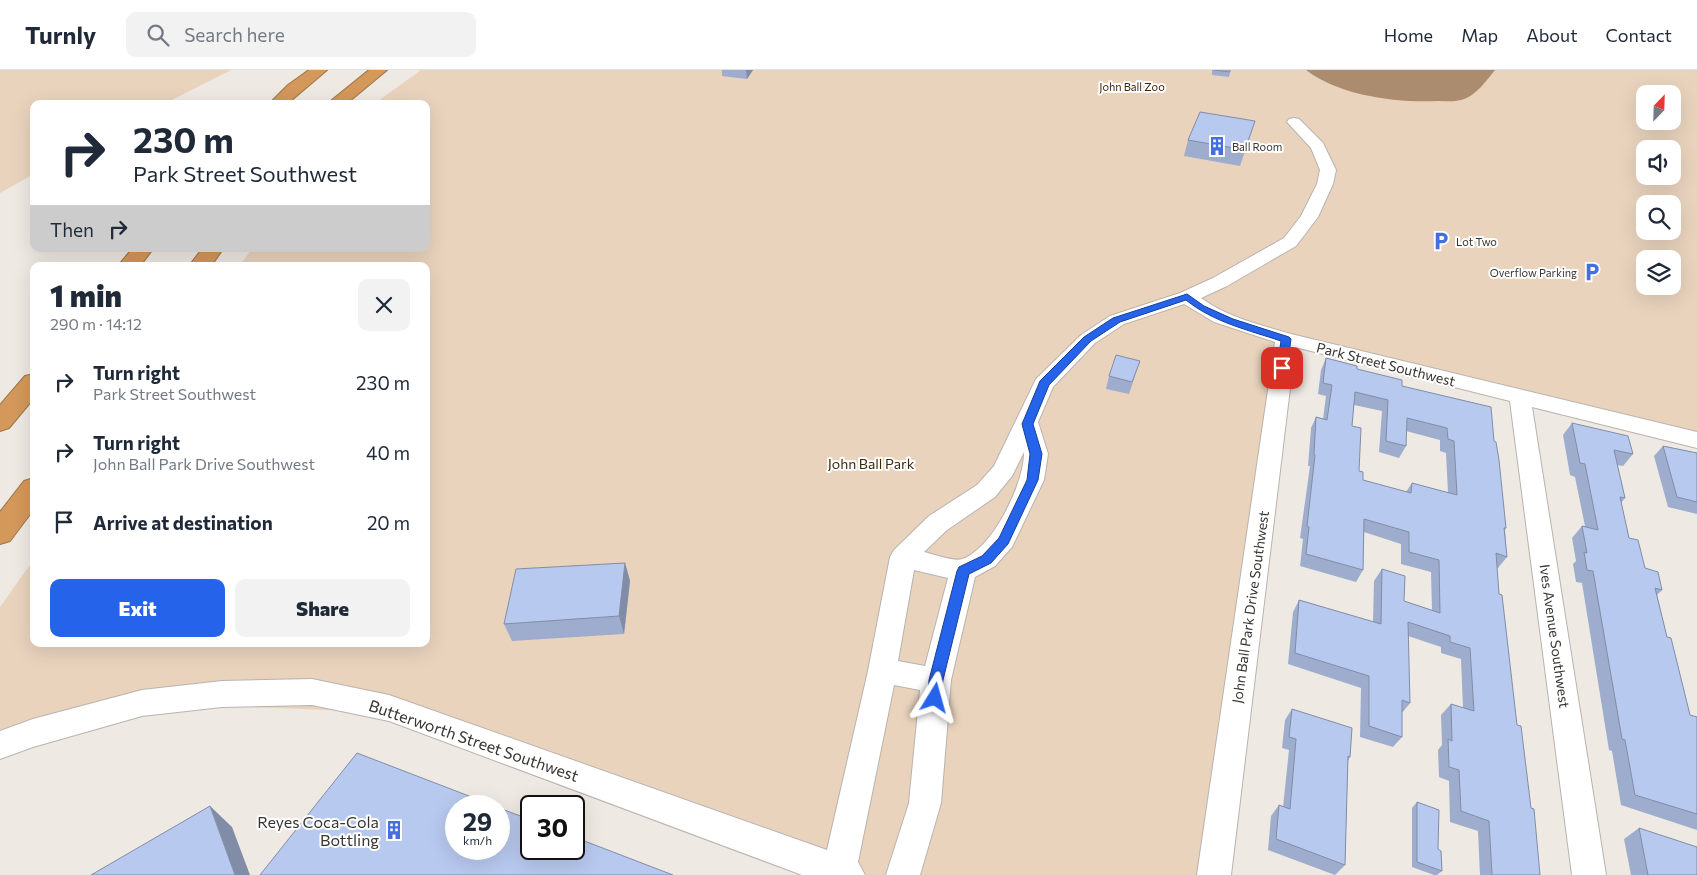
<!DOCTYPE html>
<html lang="en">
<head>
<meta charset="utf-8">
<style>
	:root { --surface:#fff; --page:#f2f2f3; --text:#1f2937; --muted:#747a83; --line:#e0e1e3; --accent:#2563eb }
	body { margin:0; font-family:Commissioner,sans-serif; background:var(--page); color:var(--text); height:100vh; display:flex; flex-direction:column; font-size:19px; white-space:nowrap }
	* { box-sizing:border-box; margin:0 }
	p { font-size:16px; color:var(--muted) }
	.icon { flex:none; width:28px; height:28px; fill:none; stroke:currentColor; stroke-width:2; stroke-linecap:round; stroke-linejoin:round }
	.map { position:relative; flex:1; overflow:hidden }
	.details { position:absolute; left:30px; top:192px; width:400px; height:385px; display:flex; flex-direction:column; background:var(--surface); border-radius:10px; box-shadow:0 5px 20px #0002 }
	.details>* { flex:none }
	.banner { position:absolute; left:30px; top:30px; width:400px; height:152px; border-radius:10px; box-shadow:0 5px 20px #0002; background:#fff; color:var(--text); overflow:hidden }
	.needle { width:32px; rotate:23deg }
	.tools { position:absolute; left:1636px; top:15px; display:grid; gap:10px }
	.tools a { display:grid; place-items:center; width:45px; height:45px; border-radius:10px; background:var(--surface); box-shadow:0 5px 20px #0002; font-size:25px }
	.speed { position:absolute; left:445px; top:725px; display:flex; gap:10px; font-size:25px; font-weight:700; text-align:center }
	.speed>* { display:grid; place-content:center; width:65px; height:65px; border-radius:50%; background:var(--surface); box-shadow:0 5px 20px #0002; line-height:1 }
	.speed small { font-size:12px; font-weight:400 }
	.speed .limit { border:2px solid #111; border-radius:8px; background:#fff; color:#111 }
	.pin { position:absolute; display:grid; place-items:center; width:42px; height:42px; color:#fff; margin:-21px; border-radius:10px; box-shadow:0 2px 8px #0006 }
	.me { position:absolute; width:55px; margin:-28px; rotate:8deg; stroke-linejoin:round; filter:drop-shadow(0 0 4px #0008) }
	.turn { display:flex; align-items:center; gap:18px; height:105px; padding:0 20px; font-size:22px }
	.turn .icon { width:65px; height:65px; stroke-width:2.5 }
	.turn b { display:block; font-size:35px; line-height:42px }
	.then { display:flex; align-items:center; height:48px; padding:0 20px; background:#0003; gap:10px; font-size:19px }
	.round { display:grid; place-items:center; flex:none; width:52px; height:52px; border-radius:10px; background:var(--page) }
	.head { display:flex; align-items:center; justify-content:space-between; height:85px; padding:0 20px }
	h1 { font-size:30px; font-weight:800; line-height:38px }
	.primary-button { display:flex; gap:10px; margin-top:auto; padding:10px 20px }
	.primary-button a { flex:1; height:58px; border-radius:10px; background:var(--accent); color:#fff; font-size:20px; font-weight:800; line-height:58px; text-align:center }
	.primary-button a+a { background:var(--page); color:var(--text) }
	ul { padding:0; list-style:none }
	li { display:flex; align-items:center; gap:15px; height:70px; padding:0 20px }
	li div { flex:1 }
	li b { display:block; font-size:19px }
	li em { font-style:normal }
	header { display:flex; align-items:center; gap:30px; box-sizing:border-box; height:70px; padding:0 25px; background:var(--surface); border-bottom:1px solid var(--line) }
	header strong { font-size:24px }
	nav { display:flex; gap:28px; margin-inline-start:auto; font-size:18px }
	.search { width:350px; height:45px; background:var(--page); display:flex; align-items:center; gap:12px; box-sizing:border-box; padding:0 18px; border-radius:10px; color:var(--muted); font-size:19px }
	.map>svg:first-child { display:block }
	.green { fill:#e9d3bd; fill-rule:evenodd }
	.water { fill:#ab8c6e }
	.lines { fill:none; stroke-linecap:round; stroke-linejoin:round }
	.minor-casing { stroke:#b9b3ae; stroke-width:2 }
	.highway-casing { stroke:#9c754c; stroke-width:2 }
	.minor { fill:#fff; fill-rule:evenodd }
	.highway { fill:#d3985a; fill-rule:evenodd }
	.wall { fill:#9eadce; fill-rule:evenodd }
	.shaded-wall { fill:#818da7 }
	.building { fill:#b8c9ef; stroke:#818da7; fill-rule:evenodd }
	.route { fill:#2563eb; stroke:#184099 }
	.labels { text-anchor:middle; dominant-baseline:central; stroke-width:4; stroke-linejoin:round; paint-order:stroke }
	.far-park-label { font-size:11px; fill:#3d260c; stroke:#fff }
	.far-poi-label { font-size:11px; fill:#373532; stroke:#fff; text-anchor:start }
	.street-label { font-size:14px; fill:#373532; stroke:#fff }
	.park-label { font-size:14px; fill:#3d260c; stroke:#fff }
	.near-street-label { font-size:16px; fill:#373532; stroke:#fff }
	.near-poi-label { font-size:16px; fill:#373532; stroke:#fff; text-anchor:end }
</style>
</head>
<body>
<header>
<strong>Turnly</strong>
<div class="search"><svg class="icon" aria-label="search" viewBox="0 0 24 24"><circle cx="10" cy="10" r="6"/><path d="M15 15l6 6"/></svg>Search here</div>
<nav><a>Home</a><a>Map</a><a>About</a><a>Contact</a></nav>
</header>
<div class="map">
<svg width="1697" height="805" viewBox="0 0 1697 805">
	<rect width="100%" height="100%" fill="#efe9e3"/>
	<g class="green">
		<path d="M 0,0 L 231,0 L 164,34 L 34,34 L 34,104 L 0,123 Z"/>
		<path d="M 421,0 L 1697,0 L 1697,371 L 1286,269 L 1214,805 L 848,805 L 405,643 L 142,633 L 0,685 L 0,537 L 34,489 L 34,574 L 426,574 L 426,196 L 239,196 L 252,179 L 426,179 L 426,34 L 374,34 ZM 1645,24 L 1672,24 L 1672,51 L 1645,51 ZM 1645,79 L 1672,79 L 1672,106 L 1645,106 ZM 1645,134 L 1672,134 L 1672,161 L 1645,161 ZM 1645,189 L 1672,189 L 1672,216 L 1645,216 Z"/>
	</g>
	<path class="water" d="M 1306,0 L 1495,0 C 1487,10 1475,27 1461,30 C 1454,32 1446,31 1438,31 C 1397,33 1340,26 1306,0 Z"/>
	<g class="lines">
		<g class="minor-casing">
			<path id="minor" d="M 1294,48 L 1299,49 L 1323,73 L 1336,100 L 1333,114 L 1318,147 L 1296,176 L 1227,216 L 1201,228 C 1227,247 1260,255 1291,264 L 1697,362 L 1697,378 L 1532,337 L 1606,805 L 1572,805 L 1510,331 L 1295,277 L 1231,805 L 1197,805 L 1275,272 L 1214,252 L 1184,234 L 1124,254 L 1095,273 L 1053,317 L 1038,352 L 1048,384 L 1044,410 L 1012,477 L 995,496 L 975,507 L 951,610 L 941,733 L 920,805 L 886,805 L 909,733 L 920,620 L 894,615 L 858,792 L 865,805 L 802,805 L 389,651 L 312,635 L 222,637 L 142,646 L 33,677 L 0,689 L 0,661 L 33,649 L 142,620 L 222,611 L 312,609 L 389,625 L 827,780 L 868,601 L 890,487 L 894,480 L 929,446 L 977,415 L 994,396 L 1036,309 L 1081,265 L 1110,246 L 1180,223 L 1213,208 L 1284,168 L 1301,146 L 1317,114 L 1320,100 L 1311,78 L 1287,52 L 1289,49 ZM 1024,382 C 1025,412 992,480 962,489 C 955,492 933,484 924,482 L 947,460 L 995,427 L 1012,406 ZM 914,500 L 948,508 L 925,596 L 898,591 Z"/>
		</g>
		<g class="highway-casing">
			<g id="highway">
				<path d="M 309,0 L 327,0 L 287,34 L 269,34 L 288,15 Z"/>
				<path d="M 369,0 L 387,0 L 346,34 L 327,34 Z"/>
				<path d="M 132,179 L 153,179 L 140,196 L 118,196 Z"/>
				<path d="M 202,179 L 223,179 L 211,196 L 189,196 Z"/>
				<path d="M 34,304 L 34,328 L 9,358 L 0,361 L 0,335 L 25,306 Z"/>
				<path d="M 34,408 L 34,439 L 10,471 L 0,474 L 0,442 L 24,411 Z"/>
			</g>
		</g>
		<use href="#minor" class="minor"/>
		<use href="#highway" class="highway"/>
	</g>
	<g class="wall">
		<path d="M 722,0 L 753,0 L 747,9 L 722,6 Z"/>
		<path d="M 1212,0 L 1230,0 L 1230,2 L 1229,7 L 1212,5 Z"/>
		<path d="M 1255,51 L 1240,96 L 1184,86 L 1188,70 Z"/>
		<path d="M 1326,288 L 1402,316 L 1494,371 L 1506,458 L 1505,460 L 1507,487 L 1498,498 L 1497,498 L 1499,524 L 1517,655 L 1540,805 L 1480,805 L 1478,761 L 1450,752 L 1449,711 L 1439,707 L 1438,680 L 1442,675 L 1441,645 L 1451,634 L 1463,638 L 1461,589 L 1441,583 L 1441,577 L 1408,566 L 1410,633 L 1402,643 L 1402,667 L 1393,677 L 1360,667 L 1361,618 L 1288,594 L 1293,542 L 1299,530 L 1373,552 L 1374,511 L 1382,499 L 1404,531 L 1432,540 L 1431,502 L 1401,494 L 1401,474 L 1364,462 L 1363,500 L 1356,512 L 1300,496 L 1303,469 L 1300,468 L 1310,396 L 1308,396 L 1311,358 L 1316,347 L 1323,349 L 1326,326 L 1318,324 L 1321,300 ZM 1354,335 L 1382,341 L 1379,382 L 1399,388 L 1406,376 L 1406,361 L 1440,370 L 1440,381 L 1446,383 L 1448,423 L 1412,413 L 1406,422 L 1363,410 L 1359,401 L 1352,356 Z"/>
		<path d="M 1140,291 L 1129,324 L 1106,319 L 1109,306 Z"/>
		<path d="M 1572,353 L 1633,384 L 1623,396 L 1617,395 L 1625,428 L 1621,433 L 1629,468 L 1645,498 L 1662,520 L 1657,525 L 1667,567 L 1690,645 L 1697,647 L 1697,760 L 1621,735 L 1612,681 L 1609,680 L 1582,513 L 1576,512 L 1573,494 L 1576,491 L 1572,468 L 1582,456 L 1585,456 L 1575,407 L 1570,405 L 1563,365 Z"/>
		<path d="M 1663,376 L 1697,383 L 1697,444 L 1668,437 L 1654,386 Z"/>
		<path d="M 625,493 L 630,511 L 624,564 L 512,571 L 504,554 Z"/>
		<path d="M 1292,639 L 1350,687 L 1348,691 L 1345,795 L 1335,805 L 1268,780 L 1271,746 L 1279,735 L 1283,737 L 1289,680 L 1282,678 L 1285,650 Z"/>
		<path d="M 1417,732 L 1442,801 L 1437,805 L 1434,805 L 1412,797 L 1412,738 Z"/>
		<path d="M 1639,758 L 1697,805 L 1631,805 L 1624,769 Z"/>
	</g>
	<g class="shaded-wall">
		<path d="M 746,0 L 753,0 L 747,9 Z"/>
		<path d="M 625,493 L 630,511 L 624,564 L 619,546 Z"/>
		<path d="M 210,736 L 232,757 L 250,805 L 235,805 Z"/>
	</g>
	<g class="building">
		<path d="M 1214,0 L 1230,0 L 1230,2 Z"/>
		<path d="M 1200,42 L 1255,51 L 1245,80 L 1188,70 Z"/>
		<path d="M 1116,285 L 1140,291 L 1132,312 L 1109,306 Z"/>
		<path d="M 1326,288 L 1357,296 L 1357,299 L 1402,310 L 1402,316 L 1491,337 L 1494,371 L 1496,372 L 1499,390 L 1506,458 L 1504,458 L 1507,487 L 1496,483 L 1499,524 L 1502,525 L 1517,655 L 1521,656 L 1531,738 L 1534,739 L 1540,805 L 1492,805 L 1489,751 L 1461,741 L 1459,700 L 1449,697 L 1448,669 L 1452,671 L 1451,634 L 1474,641 L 1470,578 L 1450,572 L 1450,566 L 1408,552 L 1410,633 L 1402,630 L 1402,667 L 1369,656 L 1369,606 L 1295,583 L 1299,530 L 1381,554 L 1382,499 L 1405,506 L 1404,531 L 1440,543 L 1439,490 L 1409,482 L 1409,462 L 1364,449 L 1363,500 L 1306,484 L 1309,457 L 1307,456 L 1315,385 L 1314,384 L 1316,347 L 1327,350 L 1332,315 L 1323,313 ZM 1355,322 L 1388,330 L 1386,371 L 1406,376 L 1407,348 L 1447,358 L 1448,369 L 1454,371 L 1457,425 L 1412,413 L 1411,423 L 1363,410 L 1363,402 L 1359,401 L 1361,358 L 1352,356 Z"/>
		<path d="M 1572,353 L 1628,366 L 1633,384 L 1614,380 L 1625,428 L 1620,427 L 1629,468 L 1638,470 L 1645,498 L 1658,502 L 1662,520 L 1655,518 L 1667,567 L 1671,568 L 1690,645 L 1697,647 L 1697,744 L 1635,725 L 1625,670 L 1622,669 L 1593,501 L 1587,500 L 1584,482 L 1587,483 L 1582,456 L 1598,460 L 1585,394 L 1580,393 Z"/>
		<path d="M 1663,376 L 1697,383 L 1697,432 L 1677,427 Z"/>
		<path d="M 625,493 L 619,546 L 504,554 L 516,499 Z"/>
		<path d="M 1292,639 L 1352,658 L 1350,687 L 1348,686 L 1345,795 L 1276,769 L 1279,735 L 1290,739 L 1296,669 L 1289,667 Z"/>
		<path d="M 357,683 L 495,736 L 456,736 L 456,779 L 499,779 L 499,738 L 531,750 L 531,779 L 574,779 L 574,767 L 673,805 L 260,805 Z"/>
		<path d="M 1417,732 L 1439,740 L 1438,779 L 1441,781 L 1442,801 L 1417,792 Z"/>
		<path d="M 210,736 L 235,805 L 91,805 Z"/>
		<path d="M 1639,758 L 1697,777 L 1697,805 L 1648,805 Z"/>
	</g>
	<path class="route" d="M 1187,224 L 1204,236 L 1233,249 L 1289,267 L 1291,269 L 1287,298 L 1282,302 L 1277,298 L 1281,271 C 1248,260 1213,252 1186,230 L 1120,252 L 1091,271 L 1049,315 L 1033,354 L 1042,384 L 1038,410 L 1008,474 L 991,493 L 969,504 L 943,610 L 940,632 L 935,634 L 930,632 L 928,628 L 929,610 L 957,501 L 959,497 L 982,486 L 999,468 L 1027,410 L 1030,384 L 1022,354 L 1040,311 L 1084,267 L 1113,248 Z"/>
	<defs>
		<g id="building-bare" transform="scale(1.5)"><path d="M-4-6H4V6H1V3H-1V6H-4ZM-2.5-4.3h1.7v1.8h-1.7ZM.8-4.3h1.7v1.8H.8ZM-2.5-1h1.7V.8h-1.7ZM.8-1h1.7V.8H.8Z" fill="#456ee0" stroke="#fff" stroke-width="2.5" paint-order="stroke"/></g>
		<g id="parking-bare" transform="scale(1.5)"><path d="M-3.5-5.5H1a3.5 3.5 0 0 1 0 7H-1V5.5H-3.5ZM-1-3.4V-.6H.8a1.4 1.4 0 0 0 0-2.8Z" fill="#456ee0" stroke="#fff" stroke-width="2.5" paint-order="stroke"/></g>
	</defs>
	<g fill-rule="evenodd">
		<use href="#building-bare" x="1217" y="76"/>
		<use href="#parking-bare" x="1441" y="171"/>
		<use href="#parking-bare" x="1592" y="202"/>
		<use href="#building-bare" x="394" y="760"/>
	</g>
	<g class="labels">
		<g class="far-park-label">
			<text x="1132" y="16">John Ball Zoo</text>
		</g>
		<g class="far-poi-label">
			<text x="1232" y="76">Ball Room</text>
			<text x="1456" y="171">Lot Two</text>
			<text x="1577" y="202" text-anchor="end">Overflow Parking</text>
		</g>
		<g class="street-label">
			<text transform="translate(1386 294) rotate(14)">Park Street Southwest</text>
			<text transform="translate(1250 537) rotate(-82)">John Ball Park Drive Southwest</text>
			<text transform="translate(1555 566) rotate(82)">Ives Avenue Southwest</text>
		</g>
		<g class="park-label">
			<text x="871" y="393">John Ball Park</text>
		</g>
		<g class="near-street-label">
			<text transform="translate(474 670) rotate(19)">Butterworth Street Southwest</text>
		</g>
		<g class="near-poi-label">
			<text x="379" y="751">Reyes Coca-Cola<tspan x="379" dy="18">Bottling</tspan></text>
		</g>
	</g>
</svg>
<div class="tools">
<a><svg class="needle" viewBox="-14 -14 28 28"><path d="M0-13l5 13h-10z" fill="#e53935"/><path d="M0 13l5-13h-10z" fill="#747a83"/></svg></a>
<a><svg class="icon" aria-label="sound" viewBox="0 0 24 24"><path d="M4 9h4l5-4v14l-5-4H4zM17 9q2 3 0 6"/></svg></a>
<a><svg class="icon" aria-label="search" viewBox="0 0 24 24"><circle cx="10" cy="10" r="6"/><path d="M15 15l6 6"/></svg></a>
<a><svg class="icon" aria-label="layers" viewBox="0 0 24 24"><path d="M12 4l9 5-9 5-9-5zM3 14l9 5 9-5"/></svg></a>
</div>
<div class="speed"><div>29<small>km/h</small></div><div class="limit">30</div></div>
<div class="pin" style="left:1282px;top:298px;background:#d93025"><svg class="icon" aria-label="arrive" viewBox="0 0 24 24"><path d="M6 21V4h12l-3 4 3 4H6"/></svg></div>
<svg class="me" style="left:935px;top:628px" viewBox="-20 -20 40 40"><path d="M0-17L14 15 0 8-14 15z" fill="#2563eb" stroke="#fff" stroke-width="4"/></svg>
<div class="banner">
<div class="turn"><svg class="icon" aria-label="right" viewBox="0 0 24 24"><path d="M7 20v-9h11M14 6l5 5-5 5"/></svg><div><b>230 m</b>Park Street Southwest</div></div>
<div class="then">Then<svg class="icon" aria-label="right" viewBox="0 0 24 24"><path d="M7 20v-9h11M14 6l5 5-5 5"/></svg></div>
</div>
<section class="details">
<div class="head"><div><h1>1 min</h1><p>290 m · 14:12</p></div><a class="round"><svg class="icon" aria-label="close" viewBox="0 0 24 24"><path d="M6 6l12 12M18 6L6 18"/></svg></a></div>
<ul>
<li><svg class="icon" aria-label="right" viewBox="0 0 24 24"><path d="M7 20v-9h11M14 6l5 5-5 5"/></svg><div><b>Turn right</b><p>Park Street Southwest</p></div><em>230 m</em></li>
<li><svg class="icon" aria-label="right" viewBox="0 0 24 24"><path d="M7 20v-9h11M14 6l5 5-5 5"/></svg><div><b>Turn right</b><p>John Ball Park Drive Southwest</p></div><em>40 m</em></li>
<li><svg class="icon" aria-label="arrive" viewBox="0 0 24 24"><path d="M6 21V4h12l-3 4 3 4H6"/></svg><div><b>Arrive at destination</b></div><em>20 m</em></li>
</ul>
<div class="primary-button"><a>Exit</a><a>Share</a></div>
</section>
</div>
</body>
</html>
